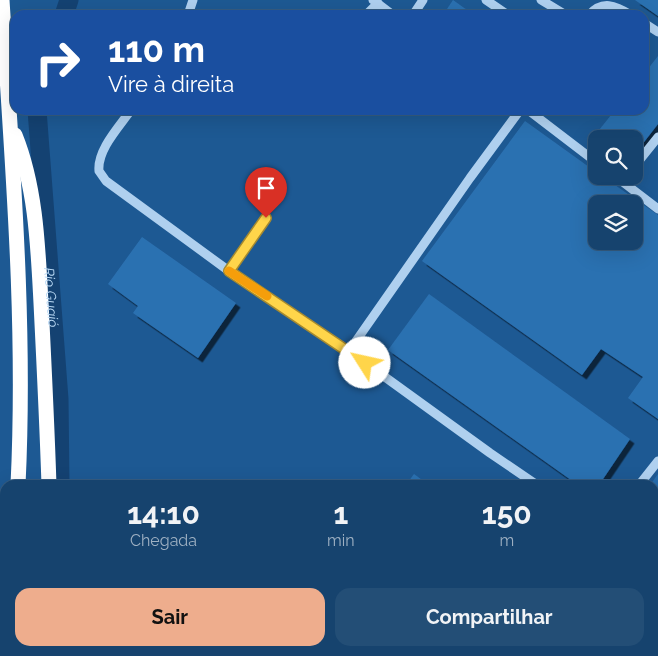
<!DOCTYPE html>
<html lang="pt">
<head>
<meta charset="utf-8">
<style>
	:root { --surface:#16436e; --page:#234e76; --text:#f1f3f6; --muted:#9eb0c2; --line:#355c81; --accent:#eead8d }
	body { margin:0; font-family:Raleway,sans-serif; background:var(--page); color:var(--text); height:100vh; display:flex; flex-direction:column; font-size:19px; white-space:nowrap }
	* { box-sizing:border-box; margin:0 }
	p { font-size:16px; color:var(--muted) }
	.icon { flex:none; width:28px; height:28px; fill:none; stroke:currentColor; stroke-width:2; stroke-linecap:round; stroke-linejoin:round }
	.map { position:relative; flex:1; overflow:hidden }
	.side { position:absolute; left:0px; top:480px; width:659px; height:176px; display:flex; flex-direction:column; background:var(--surface); border-radius:15px 15px 0 0; box-shadow:0 5px 20px #0002,0 0 0 1px var(--line) }
	.side>* { flex:none }
	.top-card { position:absolute; left:10px; top:10px; width:639px; height:105px; border-radius:15px; box-shadow:0 5px 20px #0002,0 0 0 1px var(--line); background:#1a4fa0; color:#fff; overflow:hidden }
	.controls { position:absolute; left:588px; top:130px; display:grid; gap:10px }
	.controls a { display:grid; place-items:center; width:55px; height:55px; border-radius:10px; background:var(--surface); box-shadow:0 5px 20px #0002,0 0 0 1px var(--line); font-size:25px }
	.pin { position:absolute; display:grid; place-items:center; width:42px; height:42px; color:#fff; margin:-51px -21px; border-radius:50% 50% 50% 0; rotate:-45deg; box-shadow:0 0 5px #0007 }
	.pin .icon { rotate:45deg }
	.me { position:absolute; width:55px; margin:-28px; rotate:305deg; stroke-linejoin:round; filter:drop-shadow(0 0 4px #0008) }
	.turn { display:flex; align-items:center; gap:18px; height:105px; padding:0 15px; font-size:22px }
	.turn .icon { width:65px; height:65px; stroke-width:2.5 }
	.turn b { display:block; font-size:35px; line-height:42px }
	.eta { display:flex; justify-content:space-evenly; align-items:center; height:85px; text-align:center }
	.eta b { font-size:30px; font-weight:700; line-height:35px }
	.cta { display:flex; gap:10px; margin-top:auto; padding:10px 15px }
	.cta a { flex:1; height:58px; border-radius:15px; background:var(--accent); color:#111; font-size:20px; font-weight:700; line-height:58px; text-align:center }
	.cta a+a { background:var(--page); color:var(--text) }
	.map>svg:first-child { display:block }
	.green { fill:#266cac }
	.lines { fill:none; stroke-linecap:round; stroke-linejoin:round }
	.river { stroke:#144272; stroke-width:19 }
	.building { fill:#2c71b1; fill-rule:evenodd; filter:url(#shadow) }
	.minor { stroke:#afd0ef; stroke-width:9 }
	.highway { stroke:#fff; stroke-width:15 }
	.route-casing { stroke:#a68a30; stroke-width:12 }
	.route { stroke:#ffd54a; stroke-width:9 }
	.slow { stroke:#f59e0b; stroke-width:9 }
	.labels { text-anchor:middle; dominant-baseline:central; stroke-width:5; stroke-linejoin:round; paint-order:stroke }
	.water-label { font-size:14px; font-style:italic; fill:#bbdaf5; stroke:#1d5993 }
</style>
</head>
<body>
<div class="map">
<svg width="658" height="656" viewBox="0 0 658 656">
	<defs>
		<filter id="shadow"><feDropShadow dx="4.5" dy="4.5" stdDeviation="0" flood-color="#0009"/></filter>
	</defs>
	<rect width="100%" height="100%" fill="#1d5993"/>
	<path class="green" d="M 658,474 L 658,513 L 654,516 L 654,485 L 650,485 Z"/>
	<g class="lines">
		<g class="river">
			<path d="M 64,15 L 69,0"/>
			<path id="s1" d="M 37,110 L 59,399 L 60,485"/>
			<path d="M 46,651 L 47,656"/>
		</g>
	</g>
	<g class="building">
		<path d="M 453,0 L 474,15 L 443,15 Z"/>
		<path d="M 635,0 L 658,0 L 658,16 Z"/>
		<path d="M 658,56 L 658,124 L 634,155 L 634,139 L 592,139 L 615,110 L 644,110 L 644,74 Z"/>
		<path d="M 525,121 L 596,172 L 596,176 L 602,176 L 658,215 L 658,419 L 628,398 L 643,377 L 601,349 L 582,375 L 422,261 ZM 596,204 L 634,204 L 634,241 L 596,241 Z"/>
		<path d="M 142,237 L 236,303 L 198,358 L 133,313 L 138,306 L 108,284 Z"/>
		<path d="M 429,294 L 630,439 L 599,485 L 578,485 L 388,350 Z"/>
		<path d="M 414,474 L 429,485 L 406,485 Z"/>
	</g>
	<g class="lines">
		<g class="minor">
			<path d="M 373,0 L 393,15"/>
			<path d="M 486,0 L 508,15"/>
			<path d="M 541,0 L 566,15"/>
			<path d="M 188,15 L 193,0"/>
			<path d="M 366,15 L 378,3"/>
			<path d="M 413,15 L 423,0"/>
			<path d="M 589,15 C 602,0 615,5 631,15"/>
			<path d="M 644,23 L 658,32"/>
			<path d="M 131,110 C 119,127 97,150 99,171 L 106,181 L 229,271 L 349,351 L 490,453 L 537,485"/>
			<path d="M 528,110 L 596,162"/>
			<path d="M 634,167 L 658,137"/>
			<path d="M 615,176 L 658,209"/>
			<path d="M 229,271 L 266,218"/>
			<path d="M 349,351 L 470,178 L 520,110"/>
			<path d="M 639,485 L 658,461"/>
			<path d="M 654,536 L 658,533"/>
			<path d="M 654,624 L 658,628"/>
			<path d="M 472,656 L 479,651"/>
			<path d="M 509,656 L 516,651"/>
		</g>
		<g class="highway">
			<path d="M 2,0 C 12,161 26,323 18,485"/>
			<path d="M 15,135 C 36,187 38,247 41,303 C 44,363 47,424 49,485"/>
			<path d="M 0,647 L 7,656"/>
			<path d="M 35,651 L 36,656"/>
		</g>
	</g>
	<g class="lines">
		<g class="route-casing">
			<path id="route" d="M 266,218 L 229,271 L 365,363"/>
		</g>
		<use href="#route" class="route"/>
		<path class="slow" d="M 229,271 L 267,296"/>
	</g>
	<g class="labels">
		<g class="water-label">
			<text stroke="none"><textPath href="#s1" startOffset="188">Rio Guaió</textPath></text>
		</g>
	</g>
</svg>
<div class="controls">
<a><svg class="icon" aria-label="search" viewBox="0 0 24 24"><circle cx="10" cy="10" r="6"/><path d="M15 15l6 6"/></svg></a>
<a><svg class="icon" aria-label="layers" viewBox="0 0 24 24"><path d="M12 4l9 5-9 5-9-5zM3 14l9 5 9-5"/></svg></a>
</div>
<div class="pin" style="left:266px;top:218px;background:#d93025"><svg class="icon" aria-label="arrive" viewBox="0 0 24 24"><path d="M6 21V4h12l-3 4 3 4H6"/></svg></div>
<svg class="me" style="left:365px;top:363px" viewBox="-20 -20 40 40"><circle r="19" fill="#fff"/><path d="M0-13L10 11 0 6-10 11z" fill="#ffd54a"/></svg>
<div class="top-card">
<div class="turn"><svg class="icon" aria-label="right" viewBox="0 0 24 24"><path d="M7 20v-9h11M14 6l5 5-5 5"/></svg><div><b>110 m</b>Vire à direita</div></div>
</div>
<section class="side">
<div class="eta">
<div><b>14:10</b><p>Chegada</p></div>
<div><b>1</b><p>min</p></div>
<div><b>150</b><p>m</p></div>
</div>
<div class="cta"><a>Sair</a><a>Compartilhar</a></div>
</section>
</div>
</body>
</html>
